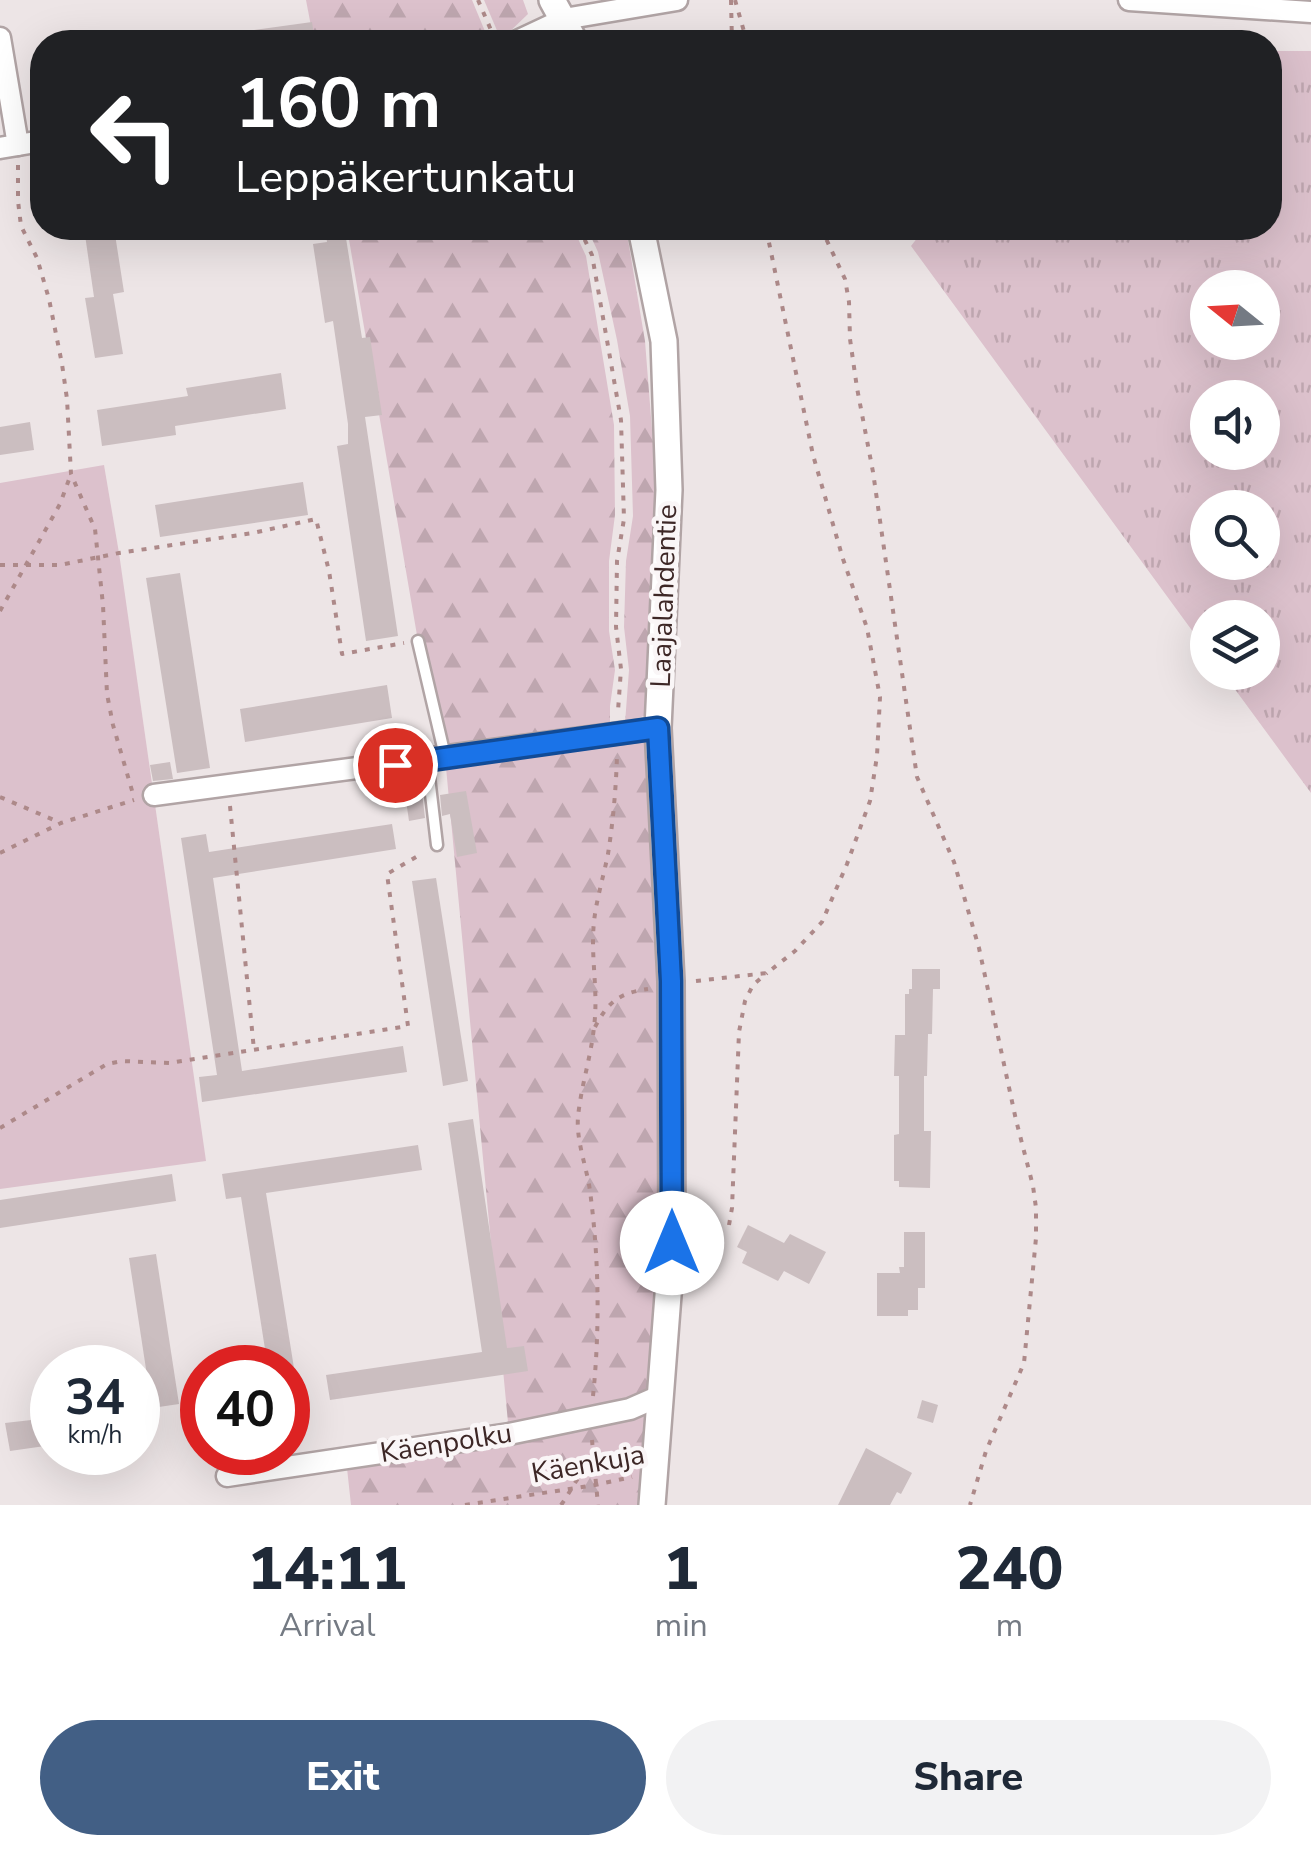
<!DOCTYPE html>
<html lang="en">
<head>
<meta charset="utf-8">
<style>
	:root { --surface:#fff; --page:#f2f2f3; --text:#1f2937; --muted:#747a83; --accent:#425f85 }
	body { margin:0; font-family:"Nunito Sans",sans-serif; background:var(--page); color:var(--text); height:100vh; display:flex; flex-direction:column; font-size:38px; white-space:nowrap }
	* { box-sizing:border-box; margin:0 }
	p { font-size:32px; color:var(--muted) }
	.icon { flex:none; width:55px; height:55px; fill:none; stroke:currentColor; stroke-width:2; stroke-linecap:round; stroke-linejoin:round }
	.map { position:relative; height:1505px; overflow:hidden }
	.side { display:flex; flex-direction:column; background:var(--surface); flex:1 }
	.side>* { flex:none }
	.banner { position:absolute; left:30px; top:30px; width:1252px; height:210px; border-radius:40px; box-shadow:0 10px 40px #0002; background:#202124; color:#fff; overflow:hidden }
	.needle { width:65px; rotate:288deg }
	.buttons { position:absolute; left:1190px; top:270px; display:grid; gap:20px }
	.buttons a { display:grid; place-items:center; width:90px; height:90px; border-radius:50%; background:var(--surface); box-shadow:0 10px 40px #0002; font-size:50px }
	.speed { position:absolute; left:30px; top:1345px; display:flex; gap:20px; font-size:50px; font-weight:700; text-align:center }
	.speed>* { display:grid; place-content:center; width:130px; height:130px; border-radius:50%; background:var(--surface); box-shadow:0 10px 40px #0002; line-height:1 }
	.speed small { font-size:25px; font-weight:400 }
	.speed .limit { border:15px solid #d22; background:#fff; color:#111 }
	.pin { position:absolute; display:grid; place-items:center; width:85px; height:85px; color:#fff; margin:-42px; border:5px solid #fff; border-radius:50%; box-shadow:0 2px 10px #0007 }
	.me { position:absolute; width:110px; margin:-55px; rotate:0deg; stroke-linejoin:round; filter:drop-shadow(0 0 8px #0008) }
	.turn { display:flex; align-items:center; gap:35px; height:210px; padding:0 40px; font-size:45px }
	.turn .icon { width:130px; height:130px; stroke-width:2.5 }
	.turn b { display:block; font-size:70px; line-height:85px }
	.eta { display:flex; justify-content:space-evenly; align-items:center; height:170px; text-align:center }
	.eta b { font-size:60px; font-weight:800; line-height:70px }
	.primary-button { display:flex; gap:20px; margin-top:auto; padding:20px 40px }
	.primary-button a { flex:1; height:115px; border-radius:60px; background:var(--accent); color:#fff; font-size:40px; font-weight:800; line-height:115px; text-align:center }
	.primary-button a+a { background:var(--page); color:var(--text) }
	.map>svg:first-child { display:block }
	.grass { fill:url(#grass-tufts); fill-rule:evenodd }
	.forest { fill:url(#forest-firs) }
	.park { fill:#dcc1cc }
	.building { fill:#cbbec0 }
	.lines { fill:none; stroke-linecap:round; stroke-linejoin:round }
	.service-casing { stroke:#b1a4a5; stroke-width:15 }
	.minor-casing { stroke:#b1a4a5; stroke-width:25 }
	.tertiary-casing { stroke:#b1a4a5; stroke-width:30 }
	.path { stroke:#ad8989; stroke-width:4; stroke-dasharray:5 8; stroke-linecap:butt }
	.service { stroke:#fff; stroke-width:10 }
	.minor { stroke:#fff; stroke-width:20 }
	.tertiary { stroke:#fff; stroke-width:25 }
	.route-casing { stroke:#114b97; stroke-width:25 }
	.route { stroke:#1a73e8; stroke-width:18 }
	.labels { text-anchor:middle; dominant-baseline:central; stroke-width:9; stroke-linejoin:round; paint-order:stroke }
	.street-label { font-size:28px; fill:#3d2726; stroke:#faf6f7 }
</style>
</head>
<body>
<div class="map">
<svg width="1311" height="1505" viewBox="0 0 1311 1505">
	<defs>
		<pattern id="grass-tufts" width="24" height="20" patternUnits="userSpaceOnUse" patternTransform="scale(2.5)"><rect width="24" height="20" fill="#dcc1cc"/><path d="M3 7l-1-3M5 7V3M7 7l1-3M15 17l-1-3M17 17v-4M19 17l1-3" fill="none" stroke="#bea6af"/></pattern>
		<pattern id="forest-firs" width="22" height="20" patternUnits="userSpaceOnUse" patternTransform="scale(2.5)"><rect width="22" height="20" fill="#dcc1cc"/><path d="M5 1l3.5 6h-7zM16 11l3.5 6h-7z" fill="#bea6af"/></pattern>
	</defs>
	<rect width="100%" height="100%" fill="#ede5e6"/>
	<path class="grass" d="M 1270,51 L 1311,51 L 1311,793 L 1223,673 L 1262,672 L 1262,618 L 1208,618 L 1207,651 L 911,246 L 925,228 L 1270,228 ZM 1208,288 L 1262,288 L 1262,342 L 1208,342 ZM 1208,398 L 1262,398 L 1262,452 L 1208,452 ZM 1208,508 L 1262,508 L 1262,562 L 1208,562 Z"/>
	<g class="forest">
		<path d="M 306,0 L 472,0 L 489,41 L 314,42 Z"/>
		<path d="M 484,0 L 523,0 L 528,14 L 501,40 Z"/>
		<path d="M 347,228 L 573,228 L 586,256 L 614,425 L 615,515 L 609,561 L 609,631 L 615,670 L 610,706 L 610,727 L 443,748 L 418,641 Z"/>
		<path d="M 587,228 L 626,228 L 645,341 L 656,481 L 649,714 L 625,723 L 629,670 L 624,627 L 626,561 L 633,516 L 630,416 L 617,340 L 598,252 Z"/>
		<path d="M 658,728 L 671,981 L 652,1505 L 351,1505 L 346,1459 L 509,1433 L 445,757 Z"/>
	</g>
	<path class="park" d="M 104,465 L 119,553 L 206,1161 L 0,1189 L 0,483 Z"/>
	<g class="building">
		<path d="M 312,22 L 315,42 L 241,42 L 240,32 Z"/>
		<path d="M 84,228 L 114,228 L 124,292 L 113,294 L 123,354 L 95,358 L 85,298 L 94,297 Z"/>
		<path d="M 345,232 L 362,338 L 370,337 L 382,415 L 365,417 L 398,636 L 366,641 L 337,446 L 348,444 L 348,424 L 333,321 L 325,323 L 313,244 L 327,242 L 326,235 Z"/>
		<path d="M 281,373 L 286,409 L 175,426 L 176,435 L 102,446 L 97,410 L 188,396 L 186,388 Z"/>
		<path d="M 30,422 L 34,450 L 0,455 L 0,427 Z"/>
		<path d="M 303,482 L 308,515 L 160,537 L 155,505 Z"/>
		<path d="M 180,573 L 210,768 L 177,773 L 146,578 Z"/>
		<path d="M 387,685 L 392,718 L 245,742 L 240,709 Z"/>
		<path d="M 170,762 L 173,779 L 153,781 L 150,765 Z"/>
		<path d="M 421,784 L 425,818 L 409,821 L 404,786 Z"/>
		<path d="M 466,791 L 477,853 L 457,857 L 450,814 L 442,816 L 440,795 Z"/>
		<path d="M 392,824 L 396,849 L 213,878 L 242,1071 L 403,1046 L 407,1072 L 202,1102 L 199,1077 L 217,1075 L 181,838 L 206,834 L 209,852 Z"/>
		<path d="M 436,878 L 468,1081 L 443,1086 L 412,881 Z"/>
		<path d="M 912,969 L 940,969 L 940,989 L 933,989 L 932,1034 L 928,1034 L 927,1076 L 924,1076 L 924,1131 L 931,1131 L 930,1188 L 899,1187 L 899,1181 L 894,1181 L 894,1135 L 899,1134 L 899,1076 L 894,1076 L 895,1035 L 905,1035 L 905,994 L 909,994 L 909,989 L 912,989 Z"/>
		<path d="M 473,1119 L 507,1348 L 524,1346 L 528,1371 L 330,1400 L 326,1375 L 482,1352 L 448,1123 Z"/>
		<path d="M 418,1145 L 422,1170 L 266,1193 L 294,1368 L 268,1368 L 241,1197 L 226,1199 L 222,1174 Z"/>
		<path d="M 172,1174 L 176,1201 L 0,1228 L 0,1200 Z"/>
		<path d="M 748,1225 L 784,1243 L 790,1234 L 826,1252 L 809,1284 L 784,1271 L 778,1281 L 742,1263 L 747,1252 L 737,1247 Z"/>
		<path d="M 904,1232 L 925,1232 L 925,1288 L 918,1288 L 918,1310 L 908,1310 L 908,1316 L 877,1316 L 877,1273 L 900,1273 L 899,1267 L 904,1267 Z"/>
		<path d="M 156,1254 L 179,1404 L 152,1408 L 129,1258 Z"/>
		<path d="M 922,1400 L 938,1405 L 933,1423 L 917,1418 Z"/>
		<path d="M 49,1418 L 52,1445 L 10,1451 L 5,1423 Z"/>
		<path d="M 866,1448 L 912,1473 L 901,1494 L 897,1492 L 890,1505 L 838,1505 Z"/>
	</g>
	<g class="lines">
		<g class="service-casing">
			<g id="service">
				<path d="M 418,641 L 445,756"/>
				<path d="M 427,760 L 437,845"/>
			</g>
		</g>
		<g class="minor-casing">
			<g id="minor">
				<path d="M 1129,0 L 1311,12"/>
				<path d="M 0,38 L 18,145"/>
				<path d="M 515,42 L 564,19 L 677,0"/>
				<path d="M 0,148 L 42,141"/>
				<path d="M 154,795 L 658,728"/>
				<path d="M 227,1476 L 509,1434 L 630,1409 L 662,1395"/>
			</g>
		</g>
		<g class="tertiary-casing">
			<g id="tertiary">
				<path d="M 552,0 L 575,42"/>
				<path d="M 641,228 L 664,341 L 669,490 L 658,728 L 671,981 L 672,1243 L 652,1505"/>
			</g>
		</g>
		<g class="path">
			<path d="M 478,0 L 494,37"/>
			<path d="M 731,0 L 732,42"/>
			<path d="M 735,0 L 747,42"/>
			<path d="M 18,165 L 18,201 L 21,226 L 37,258 L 49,299 L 62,364 L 67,399 L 71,474 L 95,529 L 103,605 L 107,694 L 113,725 L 133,794"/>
			<path d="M 579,228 L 592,255 L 621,420 L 624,519 L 617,561 L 616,627 L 621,669 L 618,711"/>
			<path d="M 821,228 L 845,279 L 849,302 L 850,339 L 857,388 L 873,472 L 917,777 L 954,862 L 979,948 L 1016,1120 L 1033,1186 L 1036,1208 L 1036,1238 L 1024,1363 L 986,1451 L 970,1505"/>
			<path d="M 0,565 L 60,565 L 119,553 L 253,533 L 316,519 L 329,571 L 342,654 L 404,643"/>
			<path d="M 0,611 L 60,504 L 71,474"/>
			<path d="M 0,797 L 61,823"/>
			<path d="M 230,806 L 254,1050"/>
			<path d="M 0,853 L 61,823 L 134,800"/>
			<path d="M 696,981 L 767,973 L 795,951 L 822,922 L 847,864 L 870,801 L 877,756 L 880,697 L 867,628 L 843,559 L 813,455 L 766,228"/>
			<path d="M 595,1027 C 608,1002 619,993 648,989"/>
			<path d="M 0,1128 L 107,1064 L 122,1061 L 169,1063 L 408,1026 L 387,874 L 423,853"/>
			<path d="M 729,1225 L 732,1208 L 739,1032 L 745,1001 L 753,985 L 767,973"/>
			<path d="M 593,1396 C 600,1328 599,1259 590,1191 C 587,1168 576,1141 578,1117 C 581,1086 591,1057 594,1027 C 599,989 589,952 595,914 C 598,894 604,874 608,854 C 613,822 616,789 617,756"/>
			<path d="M 592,1440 L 598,1505"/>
			<path d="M 465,1505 L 595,1485 L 632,1477"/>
			<path d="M 561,1505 C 574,1487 575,1477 594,1463"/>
		</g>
		<use href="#service" class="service"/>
		<use href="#minor" class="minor"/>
		<use href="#tertiary" class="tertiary"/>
	</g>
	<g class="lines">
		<g class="route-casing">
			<path id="route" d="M 395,765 L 658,728 L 671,981 L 672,1243"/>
		</g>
		<use href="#route" class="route"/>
	</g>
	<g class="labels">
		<g class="street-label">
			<text transform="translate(664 596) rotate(-88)">Laajalahdentie</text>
			<text transform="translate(446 1443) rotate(-9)">Käenpolku</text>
			<text transform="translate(588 1464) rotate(-10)">Käenkuja</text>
		</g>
	</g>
</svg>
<div class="buttons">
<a><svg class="needle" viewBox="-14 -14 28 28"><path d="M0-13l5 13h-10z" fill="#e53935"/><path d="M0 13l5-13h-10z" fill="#747a83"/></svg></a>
<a><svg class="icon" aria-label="sound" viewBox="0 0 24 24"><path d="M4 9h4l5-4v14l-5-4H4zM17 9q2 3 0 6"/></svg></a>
<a><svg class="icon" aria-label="search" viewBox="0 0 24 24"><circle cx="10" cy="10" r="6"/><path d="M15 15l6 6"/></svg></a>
<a><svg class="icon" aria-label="layers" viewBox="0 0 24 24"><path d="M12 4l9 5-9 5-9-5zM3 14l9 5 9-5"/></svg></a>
</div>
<div class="speed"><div>34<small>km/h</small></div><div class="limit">40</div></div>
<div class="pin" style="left:395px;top:765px;background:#d93025"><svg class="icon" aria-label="arrive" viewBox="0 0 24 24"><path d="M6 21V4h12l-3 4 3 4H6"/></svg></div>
<svg class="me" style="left:672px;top:1243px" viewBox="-20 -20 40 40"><circle r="19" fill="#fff"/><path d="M0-13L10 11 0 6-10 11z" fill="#1a73e8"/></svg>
<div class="banner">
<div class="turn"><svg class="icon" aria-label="left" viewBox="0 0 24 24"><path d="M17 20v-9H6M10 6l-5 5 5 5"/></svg><div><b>160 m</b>Leppäkertunkatu</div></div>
</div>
</div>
<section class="side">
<div class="eta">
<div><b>14:11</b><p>Arrival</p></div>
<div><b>1</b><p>min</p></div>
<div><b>240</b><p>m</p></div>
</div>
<div class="primary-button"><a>Exit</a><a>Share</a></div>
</section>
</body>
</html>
